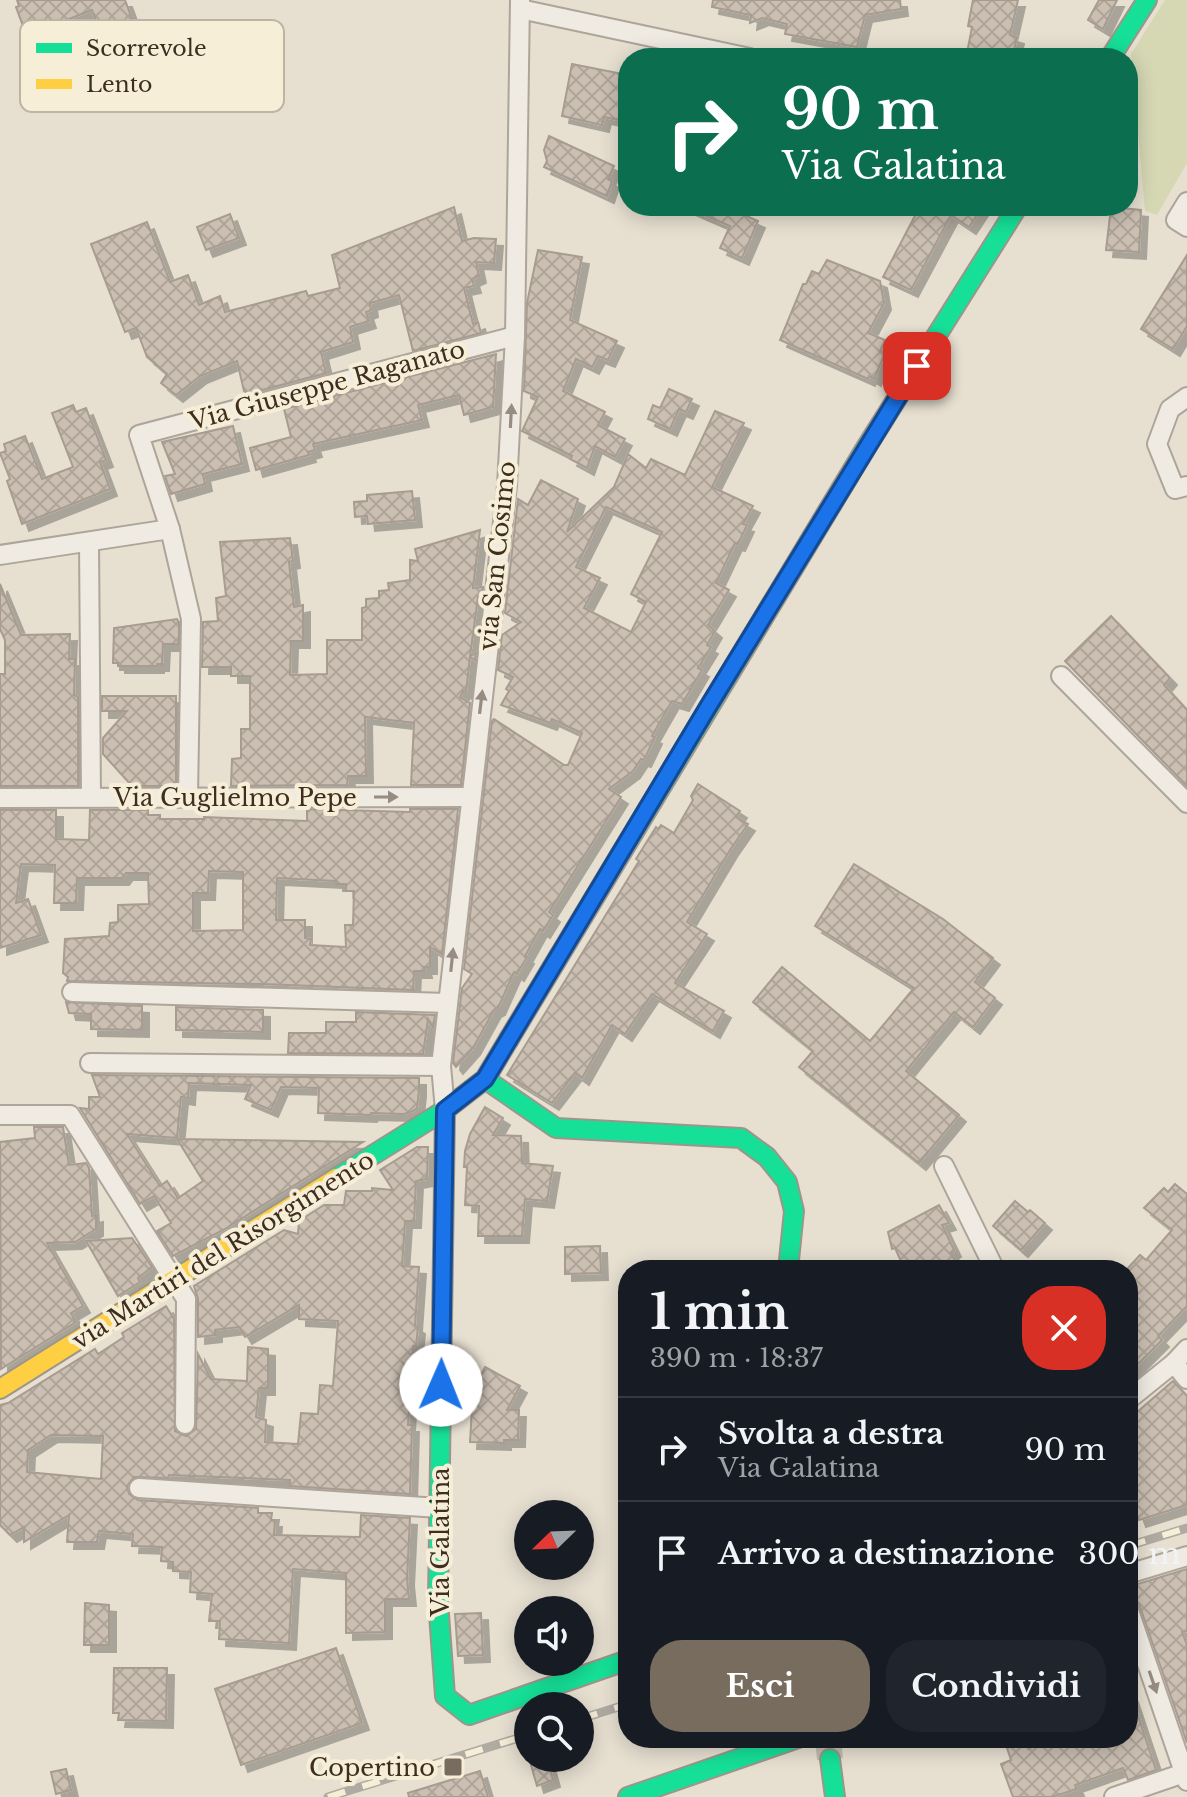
<!DOCTYPE html>
<html lang="it">
<head>
<meta charset="utf-8">
<style>
	:root { --surface:#171b24; --page:#20242c; --text:#f1f3f6; --muted:#9ea1a6; --line:#363941; --accent:#786c5e }
	body { margin:0; font-family:"Libre Baskerville",serif; background:var(--page); color:var(--text); height:100vh; display:flex; flex-direction:column; font-size:30px; white-space:nowrap }
	* { box-sizing:border-box; margin:0 }
	p { font-size:26px; color:var(--muted) }
	.icon { flex:none; width:44px; height:44px; fill:none; stroke:currentColor; stroke-width:2; stroke-linecap:round; stroke-linejoin:round }
	.map { position:relative; flex:1; overflow:hidden }
	.drawer { position:absolute; left:618px; top:1260px; width:520px; height:488px; display:flex; flex-direction:column; background:var(--surface); border-radius:32px; box-shadow:0 4px 20px #0003 }
	.drawer>* { flex:none }
	.banner { position:absolute; left:618px; top:48px; width:520px; height:168px; border-radius:32px; box-shadow:0 4px 20px #0003; background:#0b6e4f; color:#fff; overflow:hidden }
	.needle { width:52px; rotate:247deg }
	.buttons { position:absolute; left:514px; top:1500px; display:grid; gap:16px }
	.buttons a { display:grid; place-items:center; width:80px; height:80px; border-radius:50%; background:var(--surface); box-shadow:0 4px 20px #0003; font-size:40px }
	.pin { position:absolute; display:grid; place-items:center; width:68px; height:68px; color:#fff; margin:-34px; border-radius:16px; box-shadow:0 4px 12px #0006 }
	.me { position:absolute; width:88px; margin:-44px; rotate:1deg; stroke-linejoin:round; filter:drop-shadow(0 0 6px #0008) }
	.turn { display:flex; align-items:center; gap:28px; height:168px; padding:0 32px; font-size:36px }
	.turn .icon { width:104px; height:104px; stroke-width:2.5 }
	.turn b { display:block; font-size:56px; line-height:68px }
	.round { display:grid; place-items:center; flex:none; width:84px; height:84px; border-radius:32px; background:var(--page) }
	.summary { display:flex; align-items:center; justify-content:space-between; height:136px; padding:0 32px }
	h1 { font-size:48px; font-weight:700; line-height:60px }
	.button { display:flex; gap:16px; margin-top:auto; padding:16px 32px }
	.button a { flex:1; height:92px; border-radius:32px; background:var(--accent); color:#fff; font-size:32px; font-weight:700; line-height:92px; text-align:center }
	.button a+a { background:var(--page); color:var(--text) }
	ul { padding:0; list-style:none }
	li { display:flex; align-items:center; gap:24px; height:104px; padding:0 32px; border-top:2px solid var(--line) }
	li div { flex:1 }
	li b { display:block; font-size:30px }
	li em { font-style:normal }
	.map>svg:first-child { display:block }
	.pitch { fill:#d6d7b3 }
	.building { fill:url(#building-cross-hatch); stroke:#a89c90; stroke-width:2; fill-rule:evenodd; filter:url(#shadow) }
	.lines { fill:none; stroke-linecap:round; stroke-linejoin:round }
	.secondary-tunnel { stroke:#c5bcae; stroke-width:26; stroke-dasharray:26 13; stroke-linecap:butt }
	.street-casing { stroke:#ada599; stroke-width:22 }
	.fast-casing { stroke:#9c958a; stroke-width:22 }
	.slow-casing { stroke:#9c958a; stroke-width:22 }
	.street { stroke:#efebe3; stroke-width:18 }
	.fast { stroke:#16e098; stroke-width:18 }
	.slow { stroke:#ffcf43; stroke-width:18 }
	.rail-casing { stroke:#afaaa2; stroke-width:9 }
	.rail { stroke:#f7eed8; stroke-width:6; stroke-dasharray:18; stroke-linecap:butt }
	.oneway { fill:#968c82 }
	.route-casing { stroke:#114b97; stroke-width:20 }
	.route { stroke:#1a73e8; stroke-width:14 }
	.poi-dot { fill:#786c5e; stroke:#f7eed8; stroke-width:3 }
	.labels { text-anchor:middle; dominant-baseline:central; stroke-width:8; stroke-linejoin:round; paint-order:stroke }
	.street-label { font-size:24px; fill:#3d2e20; stroke:#f7eed8 }
	.poi-label { font-size:24px; fill:#3d2e20; stroke:#f7eed8; text-anchor:end }
	.key { fill:#f7eed8; stroke:#bfb4a1; stroke-width:2 }
	.key-label { font-size:22px; fill:#3d2e20 }
</style>
</head>
<body>
<div class="map">
<svg width="1187" height="1797" viewBox="0 0 1187 1797">
	<defs>
		<pattern id="building-cross-hatch" width="8" height="8" patternUnits="userSpaceOnUse" patternTransform="scale(2)"><rect width="8" height="8" fill="#cbbfb2"/><path d="M0 0l8 8M0 8l8-8" fill="none" stroke="#afa499"/></pattern>
		<filter id="shadow"><feDropShadow dx="7" dy="7" stdDeviation="0" flood-color="#0004"/></filter>
	</defs>
	<rect width="100%" height="100%" fill="#e7e0d1"/>
	<path class="pitch" d="M 1165,0 L 1187,0 L 1187,163 L 1157,215 L 1145,211 L 1131,54 Z"/>
	<g class="building">
		<path d="M 17,0 L 125,0 L 142,46 L 100,62 L 94,46 L 104,43 L 92,10 L 48,27 L 55,44 L 33,53 L 16,7 L 19,6 Z"/>
		<path d="M 713,0 L 900,0 L 901,9 L 865,15 L 857,47 L 785,34 L 787,24 L 762,18 L 750,23 L 751,15 L 712,7 Z"/>
		<path d="M 973,0 L 1018,0 L 1010,35 L 1017,37 L 1012,58 L 966,58 L 972,27 L 968,26 Z"/>
		<path d="M 1099,0 L 1117,0 L 1103,29 L 1088,20 Z"/>
		<path d="M 572,64 L 628,75 L 628,122 L 604,117 L 602,125 L 562,116 Z"/>
		<path d="M 549,136 L 614,166 L 608,179 L 612,181 L 607,196 L 544,167 L 547,161 L 544,150 Z"/>
		<path d="M 684,206 L 724,206 L 758,221 L 742,258 L 720,248 L 730,226 Z"/>
		<path d="M 920,206 L 983,206 L 969,227 L 951,215 L 911,290 L 883,277 Z"/>
		<path d="M 454,207 L 462,241 L 474,238 L 496,239 L 494,263 L 476,262 L 479,276 L 472,279 L 474,286 L 464,288 L 473,324 L 478,322 L 481,333 L 413,351 L 399,295 L 370,303 L 371,310 L 366,312 L 369,321 L 350,327 L 353,342 L 321,352 L 326,373 L 247,394 L 244,391 L 237,361 L 200,376 L 176,395 L 161,383 L 167,374 L 147,357 L 136,328 L 125,332 L 91,244 L 147,222 L 170,282 L 188,275 L 199,305 L 220,296 L 225,312 L 306,291 L 308,296 L 340,288 L 332,255 Z"/>
		<path d="M 1111,207 L 1141,210 L 1139,252 L 1106,250 Z"/>
		<path d="M 230,214 L 239,238 L 206,250 L 197,227 Z"/>
		<path d="M 538,250 L 582,257 L 570,320 L 617,341 L 608,360 L 598,356 L 592,367 L 576,359 L 563,391 L 605,412 L 598,425 L 625,439 L 615,457 L 595,446 L 587,468 L 570,459 L 572,456 L 522,431 L 538,397 L 524,391 L 527,303 Z"/>
		<path d="M 1187,255 L 1187,326 L 1173,349 L 1141,329 Z"/>
		<path d="M 827,260 L 880,281 L 884,303 L 868,333 L 885,340 L 880,351 L 885,353 L 874,379 L 869,376 L 868,379 L 780,340 L 803,284 L 806,284 L 812,271 L 819,274 Z"/>
		<path d="M 496,354 L 493,407 L 464,415 L 459,395 L 418,405 L 422,420 L 313,444 L 315,450 L 308,452 L 309,455 L 256,470 L 250,448 L 291,437 L 284,409 Z"/>
		<path d="M 669,389 L 692,399 L 686,412 L 679,409 L 670,429 L 648,419 L 653,405 L 660,408 Z"/>
		<path d="M 73,405 L 76,412 L 86,408 L 106,460 L 100,462 L 110,489 L 22,524 L 7,481 L 10,479 L 0,453 L 6,451 L 4,444 L 25,436 L 42,479 L 73,467 L 52,413 Z"/>
		<path d="M 715,411 L 744,423 L 712,487 L 753,506 L 743,524 L 747,525 L 738,544 L 735,543 L 716,583 L 729,590 L 708,625 L 715,631 L 707,645 L 711,647 L 698,668 L 702,670 L 682,704 L 672,701 L 652,736 L 655,737 L 644,760 L 641,759 L 633,771 L 609,789 L 621,797 L 549,912 L 553,915 L 543,931 L 540,929 L 525,956 L 527,957 L 517,974 L 514,972 L 498,1008 L 494,1010 L 473,1048 L 456,1067 L 453,1063 L 462,988 L 472,974 L 464,969 L 492,721 L 494,719 L 564,765 L 568,765 L 582,733 L 552,719 L 550,723 L 501,705 L 509,691 L 506,689 L 513,677 L 498,670 L 502,635 L 521,622 L 505,613 L 518,499 L 528,505 L 541,480 L 578,499 L 567,532 L 614,487 L 628,454 L 646,468 L 651,459 L 685,475 ZM 606,507 L 662,532 L 631,594 L 646,602 L 631,632 L 584,608 L 600,578 L 576,567 Z"/>
		<path d="M 233,426 L 242,464 L 203,474 L 205,484 L 171,494 L 165,476 L 175,474 L 162,442 Z"/>
		<path d="M 412,491 L 415,520 L 368,524 L 367,516 L 355,517 L 354,502 L 367,501 L 367,495 Z"/>
		<path d="M 480,530 L 473,588 L 483,587 L 482,600 L 478,597 L 470,656 L 476,653 L 475,660 L 470,657 L 466,692 L 463,691 L 460,697 L 470,703 L 461,785 L 411,785 L 414,723 L 365,717 L 366,776 L 348,776 L 347,785 L 231,786 L 232,759 L 241,758 L 241,729 L 250,729 L 250,676 L 231,676 L 231,667 L 202,667 L 203,622 L 218,621 L 216,598 L 226,596 L 220,542 L 290,538 L 293,561 L 289,562 L 294,607 L 303,605 L 303,641 L 291,641 L 290,675 L 327,674 L 327,640 L 362,640 L 362,608 L 366,607 L 366,599 L 379,598 L 379,591 L 389,590 L 388,583 L 410,580 L 410,560 L 418,561 L 415,549 Z"/>
		<path d="M 0,584 L 21,635 L 70,634 L 69,659 L 75,659 L 74,695 L 78,697 L 78,786 L 0,786 L 0,674 L 5,674 L 5,640 L 0,629 Z"/>
		<path d="M 1111,616 L 1170,678 L 1164,685 L 1187,710 L 1187,786 L 1065,661 Z"/>
		<path d="M 177,619 L 179,622 L 179,644 L 163,644 L 162,664 L 157,664 L 157,666 L 118,666 L 118,663 L 113,663 L 114,628 Z"/>
		<path d="M 102,696 L 176,696 L 176,786 L 132,786 L 103,754 L 103,738 L 127,711 L 102,711 Z"/>
		<path d="M 698,784 L 740,811 L 736,817 L 748,824 L 730,850 L 687,922 L 707,934 L 675,983 L 724,1011 L 713,1031 L 652,994 L 625,1034 L 612,1025 L 582,1078 L 575,1073 L 552,1103 L 507,1075 L 639,861 L 636,859 L 656,827 L 658,829 L 661,825 L 674,833 L 693,800 L 691,796 Z"/>
		<path d="M 307,809 L 410,812 L 410,809 L 458,809 L 442,954 L 430,947 L 430,967 L 424,967 L 425,971 L 414,971 L 413,990 L 263,984 L 67,981 L 68,977 L 63,973 L 65,939 L 109,936 L 110,923 L 118,922 L 118,905 L 149,904 L 148,873 L 126,873 L 122,878 L 77,878 L 76,903 L 54,903 L 55,865 L 21,864 L 16,903 L 28,899 L 41,935 L 0,948 L 0,810 L 56,810 L 56,839 L 89,840 L 90,810 L 148,810 L 148,815 L 160,815 L 160,819 L 204,819 L 204,817 L 307,821 ZM 209,871 L 243,872 L 243,930 L 193,931 L 193,893 L 208,893 ZM 277,878 L 336,881 L 336,884 L 346,884 L 346,891 L 354,891 L 353,925 L 345,925 L 346,947 L 310,945 L 311,939 L 305,938 L 305,920 L 276,920 Z"/>
		<path d="M 854,864 L 943,919 L 993,958 L 975,982 L 995,998 L 973,1027 L 954,1012 L 906,1071 L 959,1115 L 919,1163 L 799,1067 L 813,1051 L 753,1002 L 782,967 L 870,1041 L 914,988 L 815,926 Z"/>
		<path d="M 66,1002 L 142,1006 L 142,1030 L 91,1029 L 91,1014 L 69,1013 Z"/>
		<path d="M 176,1007 L 263,1010 L 263,1032 L 176,1030 Z"/>
		<path d="M 356,1012 L 435,1015 L 433,1028 L 428,1019 L 423,1054 L 288,1053 L 289,1033 L 326,1033 L 326,1022 L 356,1022 Z"/>
		<path d="M 92,1075 L 419,1078 L 419,1090 L 417,1108 L 413,1111 L 404,1114 L 371,1113 L 370,1115 L 318,1113 L 319,1088 L 281,1087 L 271,1110 L 245,1099 L 251,1085 L 189,1083 L 188,1098 L 181,1097 L 177,1138 L 127,1134 L 160,1186 L 167,1181 L 178,1198 L 203,1181 L 177,1139 L 363,1142 L 225,1229 L 173,1256 L 157,1231 L 171,1223 L 154,1196 L 140,1204 L 80,1108 L 89,1109 L 89,1097 L 100,1097 Z"/>
		<path d="M 485,1107 L 503,1118 L 493,1135 L 521,1136 L 522,1163 L 553,1166 L 547,1201 L 525,1199 L 522,1236 L 478,1236 L 479,1206 L 465,1205 L 467,1167 L 464,1167 L 465,1151 L 470,1134 Z"/>
		<path d="M 34,1127 L 63,1127 L 69,1165 L 86,1163 L 89,1168 L 92,1216 L 96,1215 L 96,1229 L 75,1242 L 47,1243 L 83,1306 L 71,1313 L 76,1322 L 1,1369 L 0,1142 L 35,1138 Z"/>
		<path d="M 417,1147 L 428,1147 L 427,1179 L 416,1181 L 414,1221 L 405,1221 L 402,1266 L 419,1267 L 415,1325 L 418,1327 L 416,1346 L 413,1346 L 408,1425 L 412,1425 L 410,1494 L 290,1486 L 290,1480 L 169,1475 L 168,1478 L 134,1477 L 127,1486 L 129,1494 L 138,1500 L 258,1508 L 258,1513 L 272,1513 L 271,1520 L 275,1520 L 274,1535 L 360,1537 L 361,1515 L 410,1518 L 407,1579 L 409,1599 L 385,1599 L 385,1632 L 346,1633 L 346,1573 L 293,1569 L 289,1643 L 219,1639 L 220,1621 L 209,1621 L 212,1594 L 190,1592 L 191,1572 L 173,1571 L 173,1562 L 161,1561 L 162,1547 L 132,1546 L 133,1534 L 99,1531 L 97,1542 L 67,1542 L 69,1515 L 24,1542 L 24,1527 L 10,1535 L 0,1525 L 0,1405 L 8,1403 L 95,1349 L 98,1354 L 124,1337 L 122,1333 L 166,1306 L 174,1319 L 175,1431 L 186,1436 L 196,1429 L 198,1354 L 211,1379 L 247,1381 L 248,1347 L 268,1349 L 268,1388 L 259,1388 L 256,1417 L 266,1420 L 265,1442 L 298,1444 L 301,1413 L 318,1414 L 320,1385 L 333,1386 L 338,1321 L 299,1319 L 299,1305 L 245,1337 L 239,1327 L 215,1330 L 215,1335 L 198,1337 L 198,1299 L 194,1286 L 284,1230 L 298,1234 L 299,1221 L 324,1205 L 344,1205 L 346,1191 L 372,1191 L 372,1188 L 393,1190 L 380,1170 ZM 51,1435 L 103,1436 L 101,1479 L 27,1472 L 28,1450 Z"/>
		<path d="M 1175,1184 L 1187,1194 L 1187,1306 L 1158,1336 L 1162,1340 L 1128,1374 L 1128,1268 L 1140,1255 L 1146,1260 L 1172,1230 L 1144,1208 L 1164,1188 L 1168,1192 Z"/>
		<path d="M 1015,1201 L 1028,1212 L 1030,1210 L 1045,1223 L 1021,1250 L 993,1226 Z"/>
		<path d="M 939,1205 L 949,1223 L 942,1225 L 954,1250 L 951,1252 L 957,1265 L 947,1270 L 905,1270 L 895,1248 L 892,1249 L 888,1232 Z"/>
		<path d="M 132,1238 L 152,1267 L 138,1278 L 140,1282 L 118,1296 L 86,1241 Z"/>
		<path d="M 600,1246 L 601,1273 L 565,1274 L 565,1247 Z"/>
		<path d="M 485,1367 L 520,1386 L 507,1410 L 519,1410 L 518,1440 L 504,1440 L 504,1443 L 470,1442 L 473,1391 Z"/>
		<path d="M 1173,1381 L 1187,1396 L 1187,1505 L 1139,1520 L 1128,1491 L 1128,1420 Z"/>
		<path d="M 1187,1569 L 1187,1631 L 1182,1632 L 1187,1645 L 1187,1743 L 1139,1604 L 1132,1597 L 1129,1589 L 1131,1586 Z"/>
		<path d="M 85,1603 L 109,1605 L 109,1645 L 84,1645 Z"/>
		<path d="M 481,1613 L 483,1655 L 458,1656 L 455,1614 Z"/>
		<path d="M 336,1648 L 362,1723 L 241,1765 L 215,1689 Z"/>
		<path d="M 114,1668 L 167,1668 L 166,1721 L 118,1720 L 119,1713 L 113,1713 Z"/>
		<path d="M 1131,1695 L 1156,1770 L 1128,1780 L 1123,1768 L 1075,1785 L 1077,1789 L 1052,1797 L 1013,1797 L 1001,1764 L 1011,1760 L 1007,1748 L 1025,1741 L 1028,1749 L 1056,1738 L 1128,1738 L 1128,1696 Z"/>
		<path d="M 529,1758 L 547,1758 L 553,1780 L 537,1786 Z"/>
		<path d="M 66,1769 L 71,1790 L 56,1794 L 51,1772 Z"/>
		<path d="M 480,1771 L 488,1797 L 409,1797 L 408,1793 Z"/>
	</g>
	<g class="lines">
		<path class="secondary-tunnel" d="M 828,1738 L 830,1759"/>
		<g class="street-casing">
			<g id="street">
				<path d="M 520,9 L 750,58"/>
				<path d="M 1187,202 L 1176,220 L 1187,227"/>
				<path d="M 1187,397 L 1170,409 L 1157,444 L 1175,489 L 1187,486"/>
				<path d="M 89,542 L 91,797"/>
				<path d="M 0,555 L 170,529"/>
				<path d="M 1061,676 L 1187,803"/>
				<path d="M 188,796 L 191,619 L 170,529 L 139,435 L 515,336"/>
				<path d="M 0,798 L 470,797"/>
				<path d="M 72,992 L 448,1003"/>
				<path d="M 90,1063 L 441,1066"/>
				<path d="M 445,1110 L 441,1066 L 507,486 L 515,336 L 520,0"/>
				<path d="M 0,1115 L 70,1115 L 186,1299 L 185,1424"/>
				<path d="M 944,1166 L 995,1270"/>
				<path d="M 1174,1363 L 1187,1379"/>
				<path d="M 1128,1400 L 1174,1363 L 1187,1349"/>
				<path d="M 139,1488 L 439,1508"/>
				<path d="M 1128,1574 L 1187,1556"/>
				<path d="M 1128,1608 L 1187,1781"/>
				<path d="M 1114,1797 L 1187,1772"/>
			</g>
		</g>
		<g class="fast-casing">
			<g id="fast">
				<path d="M 1110,58 L 1147,0"/>
				<path d="M 509,1039 L 867,446 L 1018,206"/>
				<path d="M 485,1079 L 556,1128 L 741,1138 L 767,1157 L 787,1182 L 794,1211 L 788,1270"/>
				<path d="M 336,1178 L 445,1110"/>
				<path d="M 443,1253 L 438,1601 L 445,1696 L 469,1715 L 628,1660"/>
				<path d="M 830,1759 L 835,1797"/>
				<path d="M 628,1797 L 798,1738"/>
			</g>
		</g>
		<g class="slow-casing">
			<g id="slow">
				<path d="M 443,1253 L 445,1110 L 485,1079 L 509,1039"/>
				<path d="M 0,1389 L 336,1178"/>
			</g>
		</g>
		<use href="#street" class="street"/>
		<use href="#fast" class="fast"/>
		<use href="#slow" class="slow"/>
		<g class="rail-casing">
			<g id="rail">
				<path d="M 1128,1546 L 1187,1528"/>
				<path d="M 580,1719 L 628,1704"/>
				<path d="M 328,1797 L 528,1735"/>
			</g>
		</g>
		<use href="#rail" class="rail"/>
	</g>
	<defs><path id="oneway-solid" d="M-6-.8H1V-3.2L6.5 0L1 3.2V.8H-6Z" transform="scale(2)"/></defs>
	<g class="oneway">
		<use href="#oneway-solid" transform="translate(511 416) rotate(-87)"/>
		<use href="#oneway-solid" transform="translate(481 702) rotate(-83)"/>
		<use href="#oneway-solid" transform="translate(386 797)"/>
		<use href="#oneway-solid" transform="translate(452 960) rotate(-84)"/>
		<use href="#oneway-solid" transform="translate(1153 1682) rotate(71)"/>
	</g>
	<g class="lines">
		<g class="route-casing">
			<path id="route" d="M 441,1385 L 445,1110 L 485,1079 L 708,707 L 917,366"/>
		</g>
		<use href="#route" class="route"/>
	</g>
	<rect class="poi-dot" x="443" y="1757" width="20" height="20" rx="4"/>
	<g class="labels">
		<g class="street-label">
			<text transform="translate(327 385) rotate(-15)">Via Giuseppe Raganato</text>
			<text transform="translate(497 556) rotate(-84)">via San Cosimo</text>
			<text x="235" y="797">Via Guglielmo Pepe</text>
			<text transform="translate(223 1250) rotate(-32)">via Martiri del Risorgimento</text>
			<text transform="translate(440 1542) rotate(-90)">Via Galatina</text>
		</g>
		<g class="poi-label">
			<text x="435" y="1767">Copertino</text>
		</g>
	</g>
	<rect x="20" y="20" width="264" height="92" rx="12" class="key"/>
	<rect x="36" y="43" width="36" height="10" fill="#16e098"/>
	<rect x="36" y="79" width="36" height="10" fill="#ffcf43"/>
	<g class="key-label">
		<text x="86" y="56">Scorrevole</text>
		<text x="86" y="92">Lento</text>
	</g>
</svg>
<div class="buttons">
<a><svg class="needle" viewBox="-14 -14 28 28"><path d="M0-13l5 13h-10z" fill="#e53935"/><path d="M0 13l5-13h-10z" fill="#9ea1a6"/></svg></a>
<a><svg class="icon" aria-label="sound" viewBox="0 0 24 24"><path d="M4 9h4l5-4v14l-5-4H4zM17 9q2 3 0 6"/></svg></a>
<a><svg class="icon" aria-label="search" viewBox="0 0 24 24"><circle cx="10" cy="10" r="6"/><path d="M15 15l6 6"/></svg></a>
</div>
<div class="pin" style="left:917px;top:366px;background:#d93025"><svg class="icon" aria-label="arrive" viewBox="0 0 24 24"><path d="M6 21V4h12l-3 4 3 4H6"/></svg></div>
<svg class="me" style="left:441px;top:1385px" viewBox="-20 -20 40 40"><circle r="19" fill="#fff"/><path d="M0-13L10 11 0 6-10 11z" fill="#1a73e8"/></svg>
<div class="banner">
<div class="turn"><svg class="icon" aria-label="right" viewBox="0 0 24 24"><path d="M7 20v-9h11M14 6l5 5-5 5"/></svg><div><b>90 m</b>Via Galatina</div></div>
</div>
<section class="drawer">
<div class="summary"><div><h1>1 min</h1><p>390 m · 18:37</p></div><a class="round" style="background:#d93025;color:#fff"><svg class="icon" aria-label="close" viewBox="0 0 24 24"><path d="M6 6l12 12M18 6L6 18"/></svg></a></div>
<ul>
<li><svg class="icon" aria-label="right" viewBox="0 0 24 24"><path d="M7 20v-9h11M14 6l5 5-5 5"/></svg><div><b>Svolta a destra</b><p>Via Galatina</p></div><em>90 m</em></li>
<li><svg class="icon" aria-label="arrive" viewBox="0 0 24 24"><path d="M6 21V4h12l-3 4 3 4H6"/></svg><div><b>Arrivo a destinazione</b></div><em>300 m</em></li>
</ul>
<div class="button"><a>Esci</a><a>Condividi</a></div>
</section>
</div>
</body>
</html>
